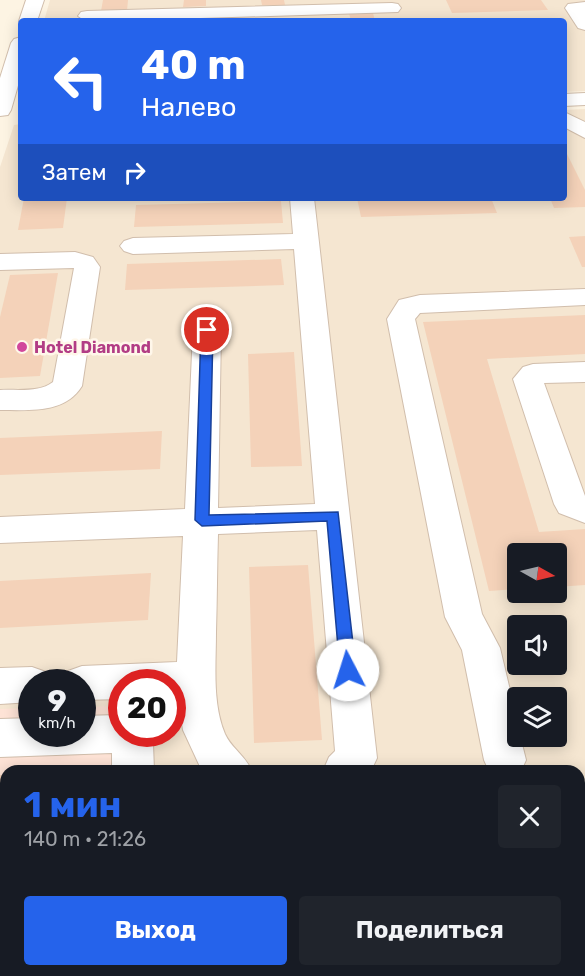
<!DOCTYPE html>
<html lang="ru">
<head>
<meta charset="utf-8">
<style>
	:root { --surface:#171b24; --page:#20242c; --text:#f1f3f6; --muted:#9ea1a6; --accent:#2563eb }
	body { margin:0; font-family:Rubik,sans-serif; background:var(--page); color:var(--text); height:100vh; display:flex; flex-direction:column; font-size:22px; white-space:nowrap }
	* { box-sizing:border-box; margin:0 }
	p { font-size:20px; color:var(--muted) }
	.icon { flex:none; width:33px; height:33px; fill:none; stroke:currentColor; stroke-width:2; stroke-linecap:round; stroke-linejoin:round }
	.map { position:relative; flex:1; overflow:hidden }
	.details { position:absolute; left:0px; top:765px; width:585px; height:212px; display:flex; flex-direction:column; background:var(--surface); border-radius:18px 18px 0 0; box-shadow:0 3px 15px #0003 }
	.details>* { flex:none }
	.top-card { position:absolute; left:18px; top:18px; width:549px; height:183px; border-radius:6px; box-shadow:0 3px 15px #0003; background:#2563eb; color:#fff; overflow:hidden }
	.needle { width:39px; rotate:98deg }
	.buttons { position:absolute; left:507px; top:543px; display:grid; gap:12px }
	.buttons a { display:grid; place-items:center; width:60px; height:60px; border-radius:6px; background:var(--surface); box-shadow:0 3px 15px #0003; font-size:30px }
	.speed { position:absolute; left:18px; top:669px; display:flex; gap:12px; font-size:30px; font-weight:700; text-align:center }
	.speed>* { display:grid; place-content:center; width:78px; height:78px; border-radius:50%; background:var(--surface); box-shadow:0 3px 15px #0003; line-height:1 }
	.speed small { font-size:15px; font-weight:400 }
	.speed .limit { border:9px solid #d22; background:#fff; color:#111 }
	.pin { position:absolute; display:grid; place-items:center; width:51px; height:51px; color:#fff; margin:-26px; border:3px solid #fff; border-radius:50%; box-shadow:0 2px 6px #0007 }
	.me { position:absolute; width:66px; margin:-33px; rotate:355deg; stroke-linejoin:round; filter:drop-shadow(0 0 4px #0008) }
	.turn { display:flex; align-items:center; gap:21px; height:126px; padding:0 24px; font-size:27px }
	.turn .icon { width:78px; height:78px; stroke-width:2.5 }
	.turn b { display:block; font-size:42px; line-height:51px }
	.then { display:flex; align-items:center; height:57px; padding:0 24px; background:#0003; gap:12px; font-size:22px }
	.round { display:grid; place-items:center; flex:none; width:63px; height:63px; border-radius:6px; background:var(--page) }
	.summary { display:flex; align-items:center; justify-content:space-between; height:102px; padding:0 24px }
	h1 { font-size:36px; font-weight:700; line-height:45px; color:var(--accent) }
	.primary-button { display:flex; gap:12px; margin-top:auto; padding:12px 24px }
	.primary-button a { flex:1; height:69px; border-radius:6px; background:var(--accent); color:#fff; font-size:24px; font-weight:700; line-height:69px; text-align:center }
	.primary-button a+a { background:var(--page); color:var(--text) }
	.map>svg:first-child { display:block }
	.residential { fill:#f5e6d1; fill-rule:evenodd }
	.commercial { fill:#fee3d6 }
	.building { fill:#f4d2b9 }
	.lines { fill:none; stroke-linecap:round; stroke-linejoin:round }
	.minor-casing { stroke:#d1beac; stroke-width:2 }
	.minor { fill:#fff; fill-rule:evenodd }
	.route { fill:#2563eb; stroke:#184099; stroke-width:1.5 }
	.hotel-dot { fill:#d1479c; stroke:#fff7ea; stroke-width:2 }
	.labels { text-anchor:middle; dominant-baseline:central; stroke-width:5; stroke-linejoin:round; paint-order:stroke }
	.hotel-label { font-size:16px; font-weight:bold; fill:#b23c85; stroke:#fff7ea; text-anchor:start }
</style>
</head>
<body>
<div class="map">
<svg width="585" height="976" viewBox="0 0 585 976">
	<rect width="100%" height="100%" fill="#fdf4e3"/>
	<g class="residential">
		<path d="M 50,0 L 585,0 L 585,91 L 564,92 L 564,21 L 44,21 Z"/>
		<path d="M 585,109 L 585,976 L 0,976 L 0,167 L 14,125 L 21,124 L 21,198 L 564,198 L 564,110 ZM 518,554 L 556,554 L 556,592 L 518,592 ZM 518,626 L 556,626 L 556,664 L 518,664 ZM 32,682 L 82,682 L 82,734 L 32,734 ZM 122,682 L 172,682 L 172,734 L 122,734 ZM 518,698 L 556,698 L 556,736 L 518,736 ZM 6,771 L 579,771 L 579,970 L 6,970 Z"/>
	</g>
	<path class="commercial" d="M 121,706 L 122,734 L 154,734 L 152,771 L 6,771 L 6,970 L 394,970 L 394,976 L 0,976 L 0,709 L 31,708 L 32,734 L 82,734 L 83,707 Z"/>
	<g class="building">
		<path d="M 103,0 L 128,0 L 127,11 L 101,11 Z"/>
		<path d="M 184,0 L 206,0 L 206,6 L 183,7 Z"/>
		<path d="M 261,0 L 284,0 L 285,5 L 262,5 Z"/>
		<path d="M 446,0 L 541,0 L 548,10 L 452,13 Z"/>
		<path d="M 349,13 L 373,13 L 375,21 L 351,21 Z"/>
		<path d="M 564,148 L 585,190 L 585,207 L 554,208 L 550,198 L 564,198 Z"/>
		<path d="M 24,198 L 67,198 L 63,228 L 18,230 Z"/>
		<path d="M 357,198 L 491,198 L 497,213 L 361,217 Z"/>
		<path d="M 281,201 L 283,223 L 134,227 L 136,205 Z"/>
		<path d="M 585,236 L 585,267 L 582,267 L 569,237 Z"/>
		<path d="M 281,259 L 284,285 L 125,290 L 127,264 Z"/>
		<path d="M 58,273 L 40,376 L 0,378 L 0,317 L 10,275 Z"/>
		<path d="M 585,315 L 585,354 L 487,359 L 539,532 L 585,529 L 585,585 L 556,587 L 556,554 L 518,554 L 518,589 L 489,591 L 423,322 Z"/>
		<path d="M 294,352 L 302,466 L 251,467 L 248,354 Z"/>
		<path d="M 162,431 L 160,469 L 0,475 L 0,438 Z"/>
		<path d="M 308,565 L 322,740 L 254,743 L 249,567 Z"/>
		<path d="M 151,573 L 148,620 L 0,628 L 0,581 Z"/>
		<path d="M 540,691 L 542,698 L 523,698 L 522,692 Z"/>
		<rect x="0" y="775" width="6" height="193"/>
	</g>
	<g class="lines">
		<g class="minor-casing">
			<g id="minor">
				<path d="M 26,0 L 44,0 L 37,21 L 21,21 L 21,24 L 19,21 Z"/>
				<path d="M 585,2 L 585,30 L 578,28 L 565,8 L 568,4 Z"/>
				<path d="M 392,3 L 398,4 L 401,8 L 398,12 L 105,21 L 85,21 L 78,16 L 81,12 L 87,11 Z"/>
				<path d="M 21,37 L 21,75 L 11,110 L 8,115 L 0,116 L 0,78 L 11,43 L 14,39 Z"/>
				<path d="M 585,93 L 585,105 L 564,106 L 564,94 Z"/>
				<path d="M 564,112 L 585,122 L 585,138 L 564,127 Z"/>
				<path d="M 290,198 L 314,198 L 377,758 L 371,771 L 323,771 L 329,757 L 335,751 L 317,530 L 218,534 C 217,567 217,599 216,632 C 216,665 212,703 225,734 C 232,749 244,754 252,771 L 202,771 L 183,730 L 178,697 L 172,697 L 172,682 L 122,682 L 122,699 L 82,700 L 82,682 L 63,682 L 68,671 L 82,666 L 177,662 L 183,536 L 0,543 L 0,517 L 185,509 L 193,331 L 197,325 L 207,322 L 217,325 L 221,331 L 218,508 L 315,504 L 294,249 L 133,254 L 124,251 L 120,246 L 124,241 L 133,238 L 293,234 Z"/>
				<path d="M 75,252 L 93,257 L 100,267 L 82,386 C 65,414 29,410 0,410 L 0,390 C 17,389 39,393 53,382 L 74,268 L 0,270 L 0,254 Z"/>
				<path d="M 585,289 L 585,305 L 420,313 L 415,319 L 482,614 L 500,648 L 518,724 L 518,736 L 520,736 L 526,760 L 521,771 L 489,771 L 484,760 L 462,650 L 445,617 L 387,319 L 399,300 L 420,295 Z"/>
				<path d="M 585,362 L 585,382 L 544,383 L 585,496 L 585,523 L 559,513 L 554,504 L 513,379 L 523,367 L 533,364 Z"/>
				<path d="M 32,667 L 46,672 L 51,682 L 32,682 L 32,702 L 0,704 L 0,668 Z"/>
				<path d="M 118,715 L 122,716 L 122,734 L 149,734 L 153,743 L 154,771 L 112,771 L 112,753 L 0,757 L 0,719 L 32,718 L 32,734 L 82,734 L 82,716 Z"/>
				<rect x="92" y="970" width="48" height="6"/>
			</g>
		</g>
		<use href="#minor" class="minor"/>
	</g>
	<path class="route" d="M 207,327 L 213,330 L 209,515 L 338,512 L 356,670 L 354,675 L 348,677 L 342,675 L 340,670 L 327,521 L 202,526 L 195,520 L 201,330 Z"/>
	<circle class="hotel-dot" cx="22" cy="347" r="6"/>
	<g class="labels">
		<g class="hotel-label">
			<text x="34" y="347">Hotel Diamond</text>
		</g>
	</g>
</svg>
<div class="buttons">
<a><svg class="needle" viewBox="-14 -14 28 28"><path d="M0-13l5 13h-10z" fill="#e53935"/><path d="M0 13l5-13h-10z" fill="#9ea1a6"/></svg></a>
<a><svg class="icon" aria-label="sound" viewBox="0 0 24 24"><path d="M4 9h4l5-4v14l-5-4H4zM17 9q2 3 0 6"/></svg></a>
<a><svg class="icon" aria-label="layers" viewBox="0 0 24 24"><path d="M12 4l9 5-9 5-9-5zM3 14l9 5 9-5"/></svg></a>
</div>
<div class="speed"><div>9<small>km/h</small></div><div class="limit">20</div></div>
<div class="pin" style="left:207px;top:330px;background:#d93025"><svg class="icon" aria-label="arrive" viewBox="0 0 24 24"><path d="M6 21V4h12l-3 4 3 4H6"/></svg></div>
<svg class="me" style="left:348px;top:670px" viewBox="-20 -20 40 40"><circle r="19" fill="#fff"/><path d="M0-13L10 11 0 6-10 11z" fill="#2563eb"/></svg>
<div class="top-card">
<div class="turn"><svg class="icon" aria-label="left" viewBox="0 0 24 24"><path d="M17 20v-9H6M10 6l-5 5 5 5"/></svg><div><b>40 m</b>Налево</div></div>
<div class="then">Затем<svg class="icon" aria-label="right" viewBox="0 0 24 24"><path d="M7 20v-9h11M14 6l5 5-5 5"/></svg></div>
</div>
<section class="details">
<div class="summary"><div><h1>1 мин</h1><p>140 m · 21:26</p></div><a class="round"><svg class="icon" aria-label="close" viewBox="0 0 24 24"><path d="M6 6l12 12M18 6L6 18"/></svg></a></div>
<div class="primary-button"><a>Выход</a><a>Поделиться</a></div>
</section>
</div>
</body>
</html>
